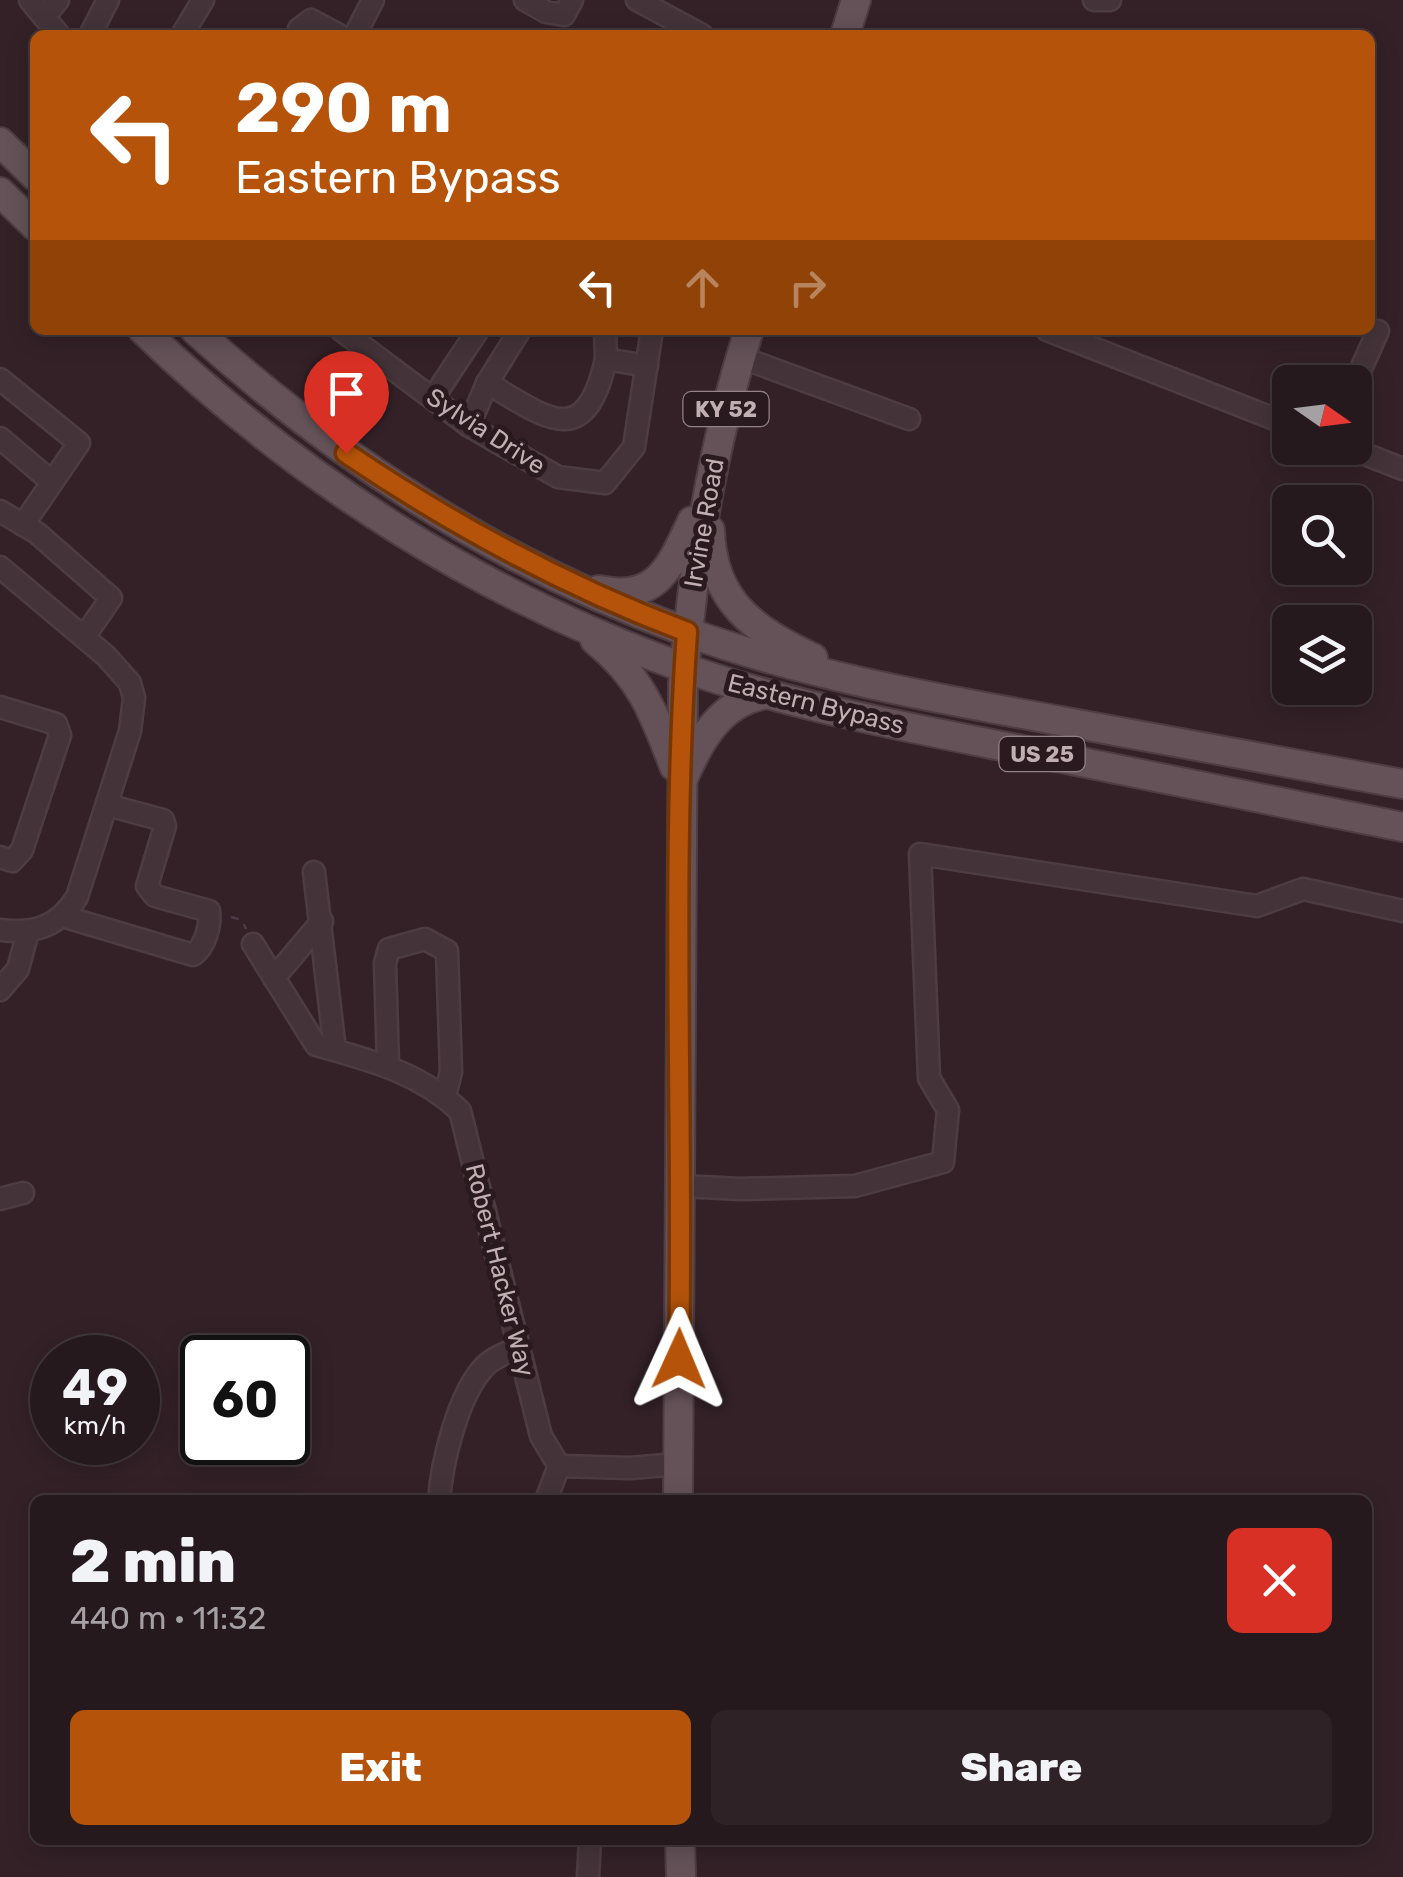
<!DOCTYPE html>
<html lang="en">
<head>
<meta charset="utf-8">
<style>
	:root { --surface:#26191d; --page:#2e2226; --text:#f1f3f6; --muted:#a4a0a4; --line:#42383b; --accent:#b45309 }
	body { margin:0; font-family:Rubik,sans-serif; background:var(--page); color:var(--text); height:100vh; display:flex; flex-direction:column; font-size:38px; white-space:nowrap }
	* { box-sizing:border-box; margin:0 }
	p { font-size:32px; color:var(--muted) }
	.icon { flex:none; width:55px; height:55px; fill:none; stroke:currentColor; stroke-width:2; stroke-linecap:round; stroke-linejoin:round }
	.map { position:relative; flex:1; overflow:hidden }
	.panel { position:absolute; left:30px; top:1495px; width:1342px; height:350px; display:flex; flex-direction:column; background:var(--surface); border-radius:15px; box-shadow:0 5px 25px #0003,0 0 0 2px var(--line) }
	.panel>* { flex:none }
	.banner { position:absolute; left:30px; top:30px; width:1345px; height:305px; border-radius:15px; box-shadow:0 5px 25px #0003,0 0 0 2px var(--line); background:#b45309; color:#fff; overflow:hidden }
	.needle { width:65px; rotate:104deg }
	.fabs { position:absolute; left:1272px; top:365px; display:grid; gap:20px }
	.fabs a { display:grid; place-items:center; width:100px; height:100px; border-radius:15px; background:var(--surface); box-shadow:0 5px 25px #0003,0 0 0 2px var(--line); font-size:50px }
	.speed { position:absolute; left:30px; top:1335px; display:flex; gap:20px; font-size:50px; font-weight:700; text-align:center }
	.speed>* { display:grid; place-content:center; width:130px; height:130px; border-radius:50%; background:var(--surface); box-shadow:0 5px 25px #0003,0 0 0 2px var(--line); line-height:1 }
	.speed small { font-size:25px; font-weight:400 }
	.speed .limit { border:5px solid #111; border-radius:15px; background:#fff; color:#111 }
	.pin { position:absolute; display:grid; place-items:center; width:85px; height:85px; color:#fff; margin:-102px -42px; border-radius:50% 50% 50% 0; rotate:-45deg; box-shadow:0 0 10px #0007 }
	.pin .icon { rotate:45deg }
	.me { position:absolute; width:110px; margin:-55px; rotate:1deg; stroke-linejoin:round; filter:drop-shadow(0 0 8px #0008) }
	.turn { display:flex; align-items:center; gap:35px; height:210px; padding:0 40px; font-size:45px }
	.turn .icon { width:130px; height:130px; stroke-width:2.5 }
	.turn b { display:block; font-size:70px; line-height:85px }
	.lanes { display:flex; align-items:center; height:95px; padding:0 40px; background:#0003; justify-content:center; gap:50px; direction:ltr }
	.lanes .off { opacity:.35 }
	.round { display:grid; place-items:center; flex:none; width:105px; height:105px; border-radius:15px; background:var(--page) }
	.summary { display:flex; align-items:center; justify-content:space-between; height:170px; padding:0 40px }
	h1 { font-size:60px; font-weight:800; line-height:75px }
	.button { display:flex; gap:20px; margin-top:auto; padding:20px 40px }
	.button a { flex:1; height:115px; border-radius:15px; background:var(--accent); color:#fff; font-size:40px; font-weight:800; line-height:115px; text-align:center }
	.button a+a { background:var(--page); color:var(--text) }
	.map>svg:first-child { display:block }
	.lines { fill:none; stroke-linecap:round; stroke-linejoin:round }
	.minor-casing { stroke:#4d3d42; stroke-width:25 }
	.major-casing { stroke:#4d3d42; stroke-width:32 }
	.path { stroke:#4c3b49; stroke-width:2.5; stroke-dasharray:8 8; stroke-linecap:butt }
	.minor { stroke:#443439; stroke-width:20 }
	.major { stroke:#645258; stroke-width:28 }
	.route-casing { stroke:#753606; stroke-width:25 }
	.route { stroke:#b45309; stroke-width:18 }
	.labels { text-anchor:middle; dominant-baseline:central; stroke-width:10; stroke-linejoin:round; paint-order:stroke }
	.shield { fill:#281a1e; stroke:#928286; stroke-width:2.5 }
	.shield-label { font-size:22px; font-weight:bold; fill:#c0aeb3 }
	.street-label { font-size:25px; fill:#c0aeb3; stroke:#281a1e }
</style>
</head>
<body>
<div class="map">
<svg width="1403" height="1877" viewBox="0 0 1403 1877">
	<rect width="100%" height="100%" fill="#332127"/>
	<g class="lines">
		<g class="minor-casing">
			<g id="minor">
				<path d="M 30,0 L 59,35"/>
				<path d="M 525,0 L 546,12 L 564,15 L 572,0"/>
				<path d="M 637,0 L 702,35"/>
				<path d="M 1094,0 L 1110,0"/>
				<path d="M 44,17 L 58,0"/>
				<path d="M 90,35 L 108,0"/>
				<path d="M 182,35 L 203,0"/>
				<path d="M 298,35 L 299,29 L 311,20 L 339,35"/>
				<path d="M 355,35 L 373,0"/>
				<path d="M 341,330 L 469,426 L 558,477 L 605,483 L 634,447 L 652,330"/>
				<path d="M 605,330 L 606,359 L 647,366"/>
				<path d="M 1047,330 L 1290,425"/>
				<path d="M 740,357 L 909,419"/>
				<path d="M 0,379 L 79,443 L 23,525"/>
				<path d="M 1355,382 L 1378,331"/>
				<path d="M 487,383 C 547,418 585,452 606,359"/>
				<path d="M 433,398 L 478,330"/>
				<path d="M 469,426 L 487,383 L 520,330"/>
				<path d="M 0,438 L 52,482"/>
				<path d="M 1349,448 L 1403,469"/>
				<path d="M 0,511 L 37,533 L 111,598 L 84,637"/>
				<path d="M 0,567 L 106,656 L 130,683 L 134,698 L 130,731 L 77,897 C 58,927 35,934 0,930"/>
				<path d="M 0,707 L 56,724 L 60,735 L 22,850 L 12,861 L 0,857"/>
				<path d="M 314,872 L 335,1050"/>
				<path d="M 62,916 L 193,955 C 205,947 211,925 209,911 L 155,896 L 147,886 L 165,826 L 163,820 L 107,805"/>
				<path d="M 253,944 L 316,1045 C 369,1060 419,1072 460,1111 L 541,1436 L 559,1466 L 630,1468 L 678,1464"/>
				<path d="M 274,978 L 322,921"/>
				<path d="M 0,990 L 18,969 L 28,932"/>
				<path d="M 388,1065 L 385,963 L 389,949 L 425,939 L 447,951 L 451,1072 L 445,1096"/>
				<path d="M 682,1186 L 740,1189 L 855,1186 L 943,1162 L 948,1110 L 929,1078 L 920,854 L 1257,906 L 1303,889 L 1403,911"/>
				<path d="M 0,1199 L 23,1193"/>
				<path d="M 439,1500 C 442,1462 458,1394 485,1366 C 494,1357 509,1352 520,1347"/>
				<path d="M 546,1500 L 559,1466"/>
				<path d="M 588,1877 L 590,1840"/>
			</g>
		</g>
		<g class="major-casing">
			<g id="major">
				<path d="M 845,35 L 856,0"/>
				<path d="M 0,142 L 35,176"/>
				<path d="M 0,192 L 35,226"/>
				<path d="M 143,330 C 300,481 486,599 693,671 C 803,709 918,729 1032,752 C 1155,776 1279,802 1403,827"/>
				<path d="M 195,330 C 340,461 503,566 687,632 C 808,676 935,698 1061,721 C 1175,742 1289,763 1403,784"/>
				<path d="M 710,530 C 712,602 754,630 813,658"/>
				<path d="M 598,590 C 657,602 670,568 692,521"/>
				<path d="M 595,640 C 641,677 654,713 674,766"/>
				<path d="M 683,779 C 700,739 722,700 768,694"/>
				<path d="M 678,1500 L 683,684 C 693,564 712,446 749,330"/>
				<path d="M 680,1840 L 681,1877"/>
			</g>
		</g>
		<path class="path" d="M 231,917 L 242,920 L 246,929"/>
		<use href="#minor" class="minor"/>
		<use href="#major" class="major"/>
	</g>
	<g class="lines">
		<g class="route-casing">
			<path id="route" d="M 346,453 C 454,526 565,586 687,632 C 670,873 684,1117 679,1359"/>
		</g>
		<use href="#route" class="route"/>
	</g>
	<g class="labels">
		<g class="shield">
			<rect x="683.5" y="392" width="85" height="34" rx="8"/>
			<rect x="999.5" y="737" width="85" height="34" rx="8"/>
		</g>
		<g class="shield-label">
			<text x="726" y="409">KY 52</text>
			<text x="1042" y="754">US 25</text>
		</g>
		<g class="street-label">
			<text transform="translate(486 431) rotate(33)">Sylvia Drive</text>
			<text transform="translate(704 523) rotate(-80)">Irvine Road</text>
			<text transform="translate(816 704) rotate(14)">Eastern Bypass</text>
			<text transform="translate(500 1270) rotate(76)">Robert Hacker Way</text>
		</g>
	</g>
</svg>
<div class="fabs">
<a><svg class="needle" viewBox="-14 -14 28 28"><path d="M0-13l5 13h-10z" fill="#e53935"/><path d="M0 13l5-13h-10z" fill="#a4a0a4"/></svg></a>
<a><svg class="icon" aria-label="search" viewBox="0 0 24 24"><circle cx="10" cy="10" r="6"/><path d="M15 15l6 6"/></svg></a>
<a><svg class="icon" aria-label="layers" viewBox="0 0 24 24"><path d="M12 4l9 5-9 5-9-5zM3 14l9 5 9-5"/></svg></a>
</div>
<div class="speed"><div>49<small>km/h</small></div><div class="limit">60</div></div>
<div class="pin" style="left:346px;top:453px;background:#d93025"><svg class="icon" aria-label="arrive" viewBox="0 0 24 24"><path d="M6 21V4h12l-3 4 3 4H6"/></svg></div>
<svg class="me" style="left:679px;top:1359px" viewBox="-20 -20 40 40"><path d="M0-17L14 15 0 8-14 15z" fill="#b45309" stroke="#fff" stroke-width="4"/></svg>
<div class="banner">
<div class="turn"><svg class="icon" aria-label="left" viewBox="0 0 24 24"><path d="M17 20v-9H6M10 6l-5 5 5 5"/></svg><div><b>290 m</b>Eastern Bypass</div></div>
<div class="lanes"><svg class="icon" aria-label="left" viewBox="0 0 24 24"><path d="M17 20v-9H6M10 6l-5 5 5 5"/></svg><svg class="icon off" aria-label="ahead" viewBox="0 0 24 24"><path d="M12 20V5M6 11l6-6 6 6"/></svg><svg class="icon off" aria-label="right" viewBox="0 0 24 24"><path d="M7 20v-9h11M14 6l5 5-5 5"/></svg></div>
</div>
<section class="panel">
<div class="summary"><div><h1>2 min</h1><p>440 m · 11:32</p></div><a class="round" style="background:#d93025;color:#fff"><svg class="icon" aria-label="close" viewBox="0 0 24 24"><path d="M6 6l12 12M18 6L6 18"/></svg></a></div>
<div class="button"><a>Exit</a><a>Share</a></div>
</section>
</div>
</body>
</html>
